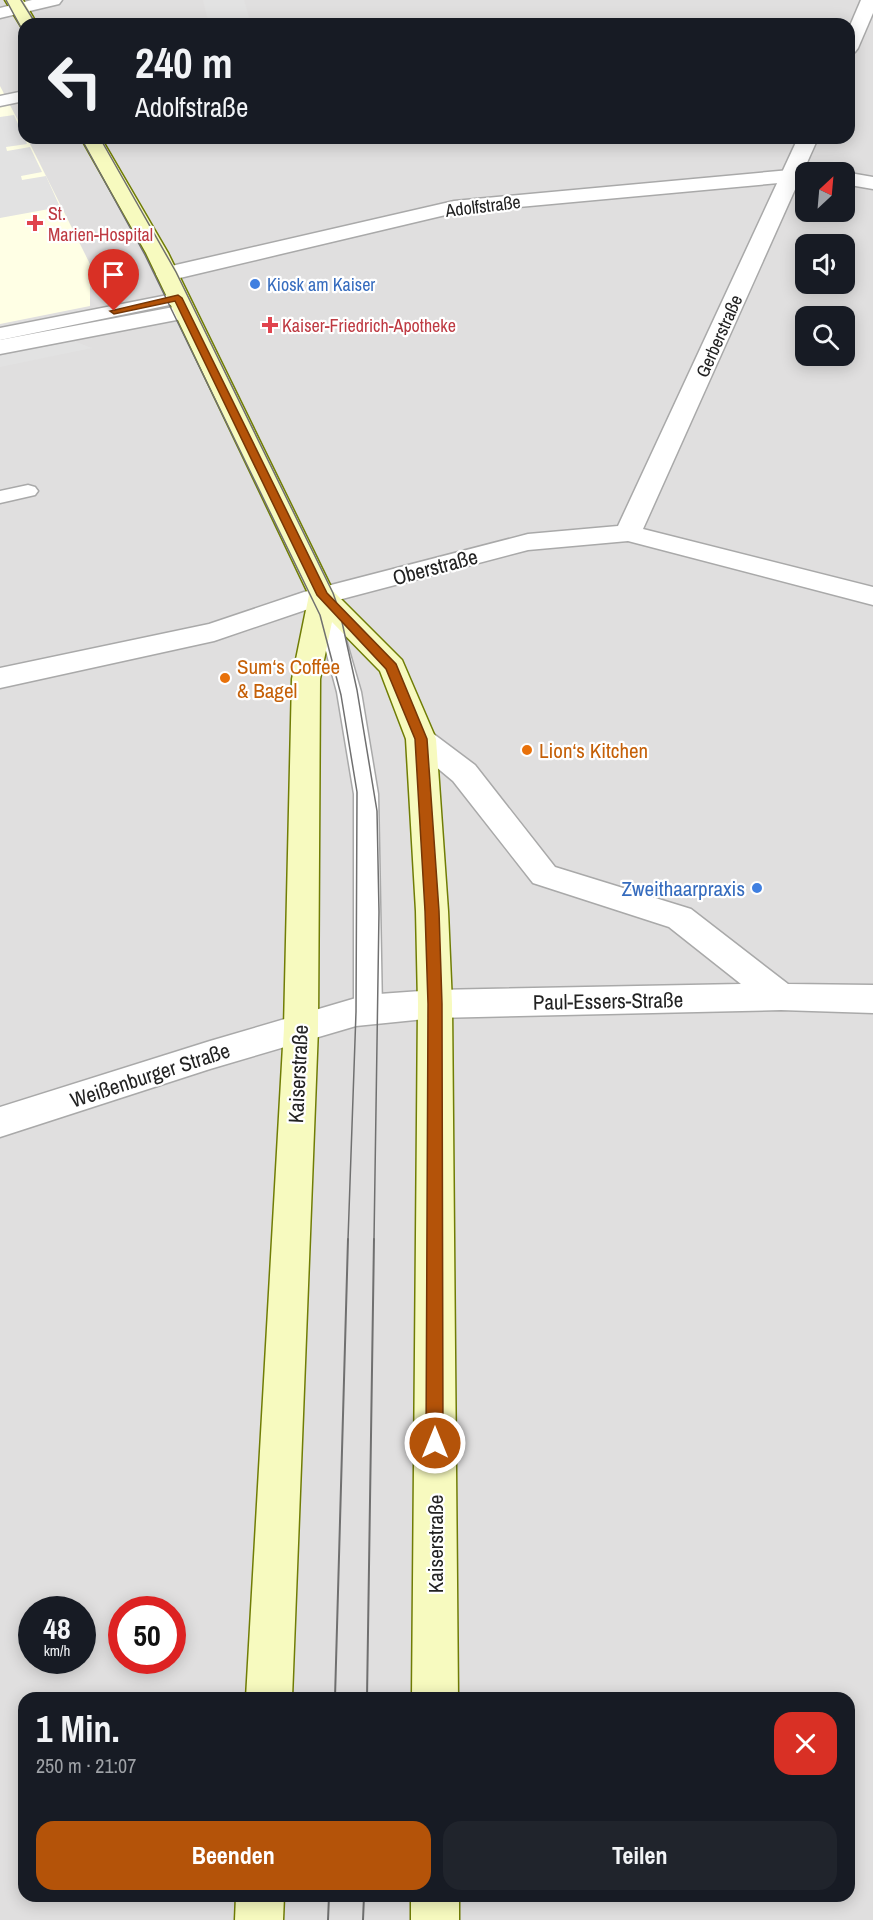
<!DOCTYPE html>
<html lang="de">
<head>
<meta charset="utf-8">
<style>
	:root { --surface:#171b24; --page:#20242c; --text:#f1f3f6; --muted:#9ea1a6; --accent:#b45309 }
	body { margin:0; font-family:"Archivo Narrow",sans-serif; background:var(--page); color:var(--text); height:100vh; display:flex; flex-direction:column; font-size:22px; white-space:nowrap }
	* { box-sizing:border-box; margin:0 }
	p { font-size:20px; color:var(--muted) }
	.icon { flex:none; width:33px; height:33px; fill:none; stroke:currentColor; stroke-width:2; stroke-linecap:round; stroke-linejoin:round }
	.map { position:relative; flex:1; overflow:hidden }
	.panel { position:absolute; left:18px; top:1692px; width:837px; height:210px; display:flex; flex-direction:column; background:var(--surface); border-radius:18px; box-shadow:0 3px 15px #0003 }
	.panel>* { flex:none }
	.guide { position:absolute; left:18px; top:18px; width:837px; height:126px; border-radius:18px; box-shadow:0 3px 15px #0003; background:#171b24; color:var(--text); overflow:hidden }
	.needle { width:39px; rotate:26deg }
	.controls { position:absolute; left:795px; top:162px; display:grid; gap:12px }
	.controls a { display:grid; place-items:center; width:60px; height:60px; border-radius:12px; background:var(--surface); box-shadow:0 3px 15px #0003; font-size:30px }
	.speed { position:absolute; left:18px; top:1596px; display:flex; gap:12px; font-size:30px; font-weight:700; text-align:center }
	.speed>* { display:grid; place-content:center; width:78px; height:78px; border-radius:50%; background:var(--surface); box-shadow:0 3px 15px #0003; line-height:1 }
	.speed small { font-size:15px; font-weight:400 }
	.speed .limit { border:9px solid #d22; background:#fff; color:#111 }
	.pin { position:absolute; display:grid; place-items:center; width:51px; height:51px; color:#fff; margin:-62px -26px; border-radius:50% 50% 50% 0; rotate:-45deg; box-shadow:0 0 6px #0007 }
	.pin .icon { rotate:45deg }
	.me { position:absolute; width:66px; margin:-33px; rotate:0deg; stroke-linejoin:round; filter:drop-shadow(0 0 4px #0008) }
	.turn { display:flex; align-items:center; gap:21px; height:126px; padding:0 18px; font-size:27px }
	.turn .icon { width:78px; height:78px; stroke-width:2.5 }
	.turn b { display:block; font-size:42px; line-height:51px }
	.round { display:grid; place-items:center; flex:none; width:63px; height:63px; border-radius:18px; background:var(--page) }
	.headline { display:flex; align-items:center; justify-content:space-between; height:102px; padding:0 18px }
	h1 { font-size:36px; font-weight:800; line-height:45px }
	.primary-button { display:flex; gap:12px; margin-top:auto; padding:12px 18px }
	.primary-button a { flex:1; height:69px; border-radius:18px; background:var(--accent); color:#fff; font-size:24px; font-weight:800; line-height:69px; text-align:center }
	.primary-button a+a { background:var(--page); color:var(--text) }
	.map>svg:first-child { display:block }
	.residential { fill:#e0dfdf; fill-rule:evenodd }
	.education { fill:#ffffe5 }
	.parking { fill:#e2e2e2 }
	.lines { fill:none; stroke-linecap:round; stroke-linejoin:round }
	.service-casing { stroke:#a9a9a9; stroke-width:3 }
	.minor-casing { stroke:#a9a9a9; stroke-width:3 }
	.tertiary-casing { stroke:#a9a9a9; stroke-width:3 }
	.secondary-casing { stroke:#707d05; stroke-width:3 }
	.service { fill:#fff; fill-rule:evenodd }
	.minor { fill:#fff; fill-rule:evenodd }
	.tertiary { fill:#fff; fill-rule:evenodd }
	.secondary { fill:#f7fabf; fill-rule:evenodd }
	.tram-far1 { stroke:#707070; stroke-width:1.5 }
	.tram { stroke:#707070; stroke-width:2 }
	.route { fill:#b45309; stroke:#753606; stroke-width:1.5 }
	.health-dot { fill:#e0444e; stroke:#fff; stroke-width:2 }
	.shop-dot { fill:#3f7fe0; stroke:#fff; stroke-width:2 }
	.food-dot { fill:#e8710a; stroke:#fff; stroke-width:2 }
	.labels { text-anchor:middle; dominant-baseline:central; stroke-width:4.5; stroke-linejoin:round; paint-order:stroke }
	.far-street-label { font-size:18px; fill:#222; stroke:#fff }
	.far-health-label { font-size:18px; fill:#be3a42; stroke:#fff; text-anchor:start }
	.far-shop-label { font-size:18px; fill:#366cbe; stroke:#fff; text-anchor:start }
	.street-label { font-size:21px; fill:#222; stroke:#fff }
	.food-label { font-size:21px; fill:#c56008; stroke:#fff; text-anchor:start }
	.shop-label { font-size:21px; fill:#366cbe; stroke:#fff; text-anchor:end }
</style>
</head>
<body>
<div class="map">
<svg width="873" height="1920" viewBox="0 0 873 1920">
	<rect width="100%" height="100%" fill="#f2efe9"/>
	<path class="residential" d="M 0,0 L 873,0 L 873,1920 L 0,1920 ZM 24,24 L 849,24 L 849,138 L 24,138 ZM 806,172 L 844,172 L 844,212 L 806,212 ZM 806,244 L 844,244 L 844,284 L 806,284 ZM 806,316 L 844,316 L 844,356 L 806,356 ZM 32,1610 L 82,1610 L 82,1660 L 32,1660 ZM 122,1610 L 172,1610 L 172,1660 L 122,1660 ZM 24,1698 L 849,1698 L 849,1896 L 24,1896 Z"/>
	<path class="education" d="M 0,86 L 24,132 L 24,138 L 27,138 L 90,264 L 90,306 L 0,324 Z"/>
	<g class="parking">
		<path d="M 203,0 L 244,0 L 251,24 L 209,24 Z"/>
		<path d="M 14,115 L 27,144 L 6,147 L 7,151 L 30,147 L 42,172 L 21,176 L 22,180 L 46,176 L 60,207 L 0,218 L 0,117 Z"/>
		<path d="M 71,340 L 92,348 L 0,367 L 0,354 Z"/>
	</g>
	<g class="lines">
		<g class="service-casing">
			<g id="service">
				<path d="M 24,91 L 24,101 L 0,106 L 0,96 Z"/>
				<path d="M 178,293 L 184,294 L 187,298 L 184,302 L 0,340 L 0,328 Z"/>
				<path d="M 28,485 L 35,487 L 38,491 L 35,495 L 0,503 L 0,491 Z"/>
				<path d="M 322,588 L 330,590 L 333,595 L 361,692 L 378,794 L 382,1010 L 378,1018 L 368,1021 L 358,1018 L 354,1010 L 354,794 L 337,692 L 311,595 L 314,590 Z"/>
			</g>
		</g>
		<g class="minor-casing">
			<g id="minor">
				<path d="M 32,0 L 62,0 L 59,4 L 0,18 L 0,8 Z"/>
				<path d="M 861,0 L 873,0 L 873,13 L 858,48 L 855,52 L 849,53 L 849,28 Z"/>
				<path d="M 798,138 L 818,138 L 643,529 L 873,587 L 873,605 L 628,541 L 528,550 L 323,604 L 214,641 L 0,688 L 0,668 L 209,624 L 304,592 L 528,534 L 618,526 Z"/>
				<path d="M 184,305 L 192,307 L 195,312 L 192,317 L 0,354 L 0,340 Z"/>
				<path d="M 421,729 L 431,732 L 475,765 L 555,867 L 691,909 L 788,984 L 873,985 L 873,1013 L 781,1010 L 435,1018 L 356,1026 L 210,1069 L 0,1137 L 0,1107 L 210,1041 L 356,998 L 379,994 L 435,990 L 741,984 L 669,927 L 533,883 L 453,781 L 411,746 L 406,739 L 411,732 Z"/>
			</g>
		</g>
		<g class="tertiary-casing">
			<g id="tertiary">
				<path d="M 790,170 L 812,172 L 806,172 L 806,183 L 790,182 L 454,213 L 167,281 L 159,279 L 156,274 L 159,269 L 167,267 L 454,201 Z"/>
				<path d="M 842,172 L 844,172 L 873,177 L 873,189 L 844,184 L 844,172 Z"/>
			</g>
		</g>
		<g class="secondary-casing">
			<g id="secondary">
				<path d="M 5,0 L 23,0 L 37,24 L 24,24 L 24,28 L 22,28 Z"/>
				<path d="M 81,138 L 101,138 L 168,253 L 333,591 L 402,660 L 436,739 L 448,911 L 452,1004 L 458,1698 L 412,1698 L 418,1004 L 416,911 L 406,739 L 380,671 L 332,622 L 320,679 L 318,1028 L 292,1698 L 246,1698 L 284,1028 L 292,679 L 309,595 L 146,253 Z"/>
				<path d="M 236,1896 L 284,1896 L 283,1920 L 235,1920 Z"/>
				<rect x="411" y="1896" width="48" height="24"/>
			</g>
		</g>
		<use href="#service" class="service"/>
		<use href="#minor" class="minor"/>
		<use href="#tertiary" class="tertiary"/>
		<use href="#secondary" class="secondary"/>
		<g class="tram-far1">
			<path d="M 6,0 L 24,33"/>
			<path d="M 21,0 L 36,24"/>
			<path d="M 81,138 L 145,255 L 320,615 L 341,695 L 357,792 L 356,1012 L 348,1240"/>
			<path d="M 100,138 L 176,272 L 333,593 L 340,613 L 357,690 L 377,811 L 379,912 L 374,1240"/>
		</g>
		<g class="tram">
			<path d="M 335,1698 L 348,1239"/>
			<path d="M 367,1698 L 374,1239"/>
			<path d="M 328,1920 L 329,1896"/>
			<path d="M 363,1920 L 364,1896"/>
		</g>
	</g>
	<path class="route" d="M 178,295 L 182,298 L 327,593 L 396,664 L 427,739 L 439,911 L 442,1004 L 443,1443 L 441,1449 L 435,1451 L 429,1449 L 426,1443 L 428,1004 L 425,911 L 415,739 L 386,669 L 317,595 L 175,301 L 114,314 L 110,311 Z"/>
	<g class="health-dot">
		<path d="M32 214h6v6h6v6h-6v6h-6v-6h-6v-6h6z"/>
		<path d="M267 316h6v6h6v6h-6v6h-6v-6h-6v-6h6z"/>
	</g>
	<g class="shop-dot">
		<circle cx="255" cy="284" r="6"/>
		<circle cx="757" cy="888" r="6"/>
	</g>
	<g class="food-dot">
		<circle cx="225" cy="678" r="6"/>
		<circle cx="527" cy="750" r="6"/>
	</g>
	<g class="labels">
		<g class="far-street-label">
			<text transform="translate(483 206) rotate(-7)">Adolfstraße</text>
			<text transform="translate(719 336) rotate(-66)">Gerberstraße</text>
		</g>
		<g class="far-health-label">
			<text x="48" y="213">St.<tspan x="48" dy="21">Marien-Hospital</tspan></text>
			<text x="282" y="325">Kaiser-Friedrich-Apotheke</text>
		</g>
		<g class="far-shop-label">
			<text x="267" y="284">Kiosk am Kaiser</text>
		</g>
		<g class="street-label">
			<text transform="translate(435 567) rotate(-15)">Oberstraße</text>
			<text transform="translate(608 1001) rotate(-1)">Paul-Essers-Straße</text>
			<text transform="translate(298 1074) rotate(-87)">Kaiserstraße</text>
			<text transform="translate(150 1075) rotate(-18)">Weißenburger Straße</text>
			<text transform="translate(435 1544) rotate(-90)">Kaiserstraße</text>
		</g>
		<g class="food-label">
			<text x="237" y="666">Sum‘s Coffee<tspan x="237" dy="24">&amp; Bagel</tspan></text>
			<text x="539" y="750">Lion‘s Kitchen</text>
		</g>
		<g class="shop-label">
			<text x="745" y="888">Zweithaarpraxis</text>
		</g>
	</g>
</svg>
<div class="controls">
<a><svg class="needle" viewBox="-14 -14 28 28"><path d="M0-13l5 13h-10z" fill="#e53935"/><path d="M0 13l5-13h-10z" fill="#9ea1a6"/></svg></a>
<a><svg class="icon" aria-label="sound" viewBox="0 0 24 24"><path d="M4 9h4l5-4v14l-5-4H4zM17 9q2 3 0 6"/></svg></a>
<a><svg class="icon" aria-label="search" viewBox="0 0 24 24"><circle cx="10" cy="10" r="6"/><path d="M15 15l6 6"/></svg></a>
</div>
<div class="speed"><div>48<small>km/h</small></div><div class="limit">50</div></div>
<div class="pin" style="left:114px;top:311px;background:#d93025"><svg class="icon" aria-label="arrive" viewBox="0 0 24 24"><path d="M6 21V4h12l-3 4 3 4H6"/></svg></div>
<svg class="me" style="left:435px;top:1443px" viewBox="-20 -20 40 40"><circle r="17" fill="#b45309" stroke="#fff" stroke-width="3"/><path d="M0-11L8 9 0 5-8 9z" fill="#fff"/></svg>
<div class="guide">
<div class="turn"><svg class="icon" aria-label="left" viewBox="0 0 24 24"><path d="M17 20v-9H6M10 6l-5 5 5 5"/></svg><div><b>240 m</b>Adolfstraße</div></div>
</div>
<section class="panel">
<div class="headline"><div><h1>1 Min.</h1><p>250 m · 21:07</p></div><a class="round" style="background:#d93025;color:#fff"><svg class="icon" aria-label="close" viewBox="0 0 24 24"><path d="M6 6l12 12M18 6L6 18"/></svg></a></div>
<div class="primary-button"><a>Beenden</a><a>Teilen</a></div>
</section>
</div>
</body>
</html>
